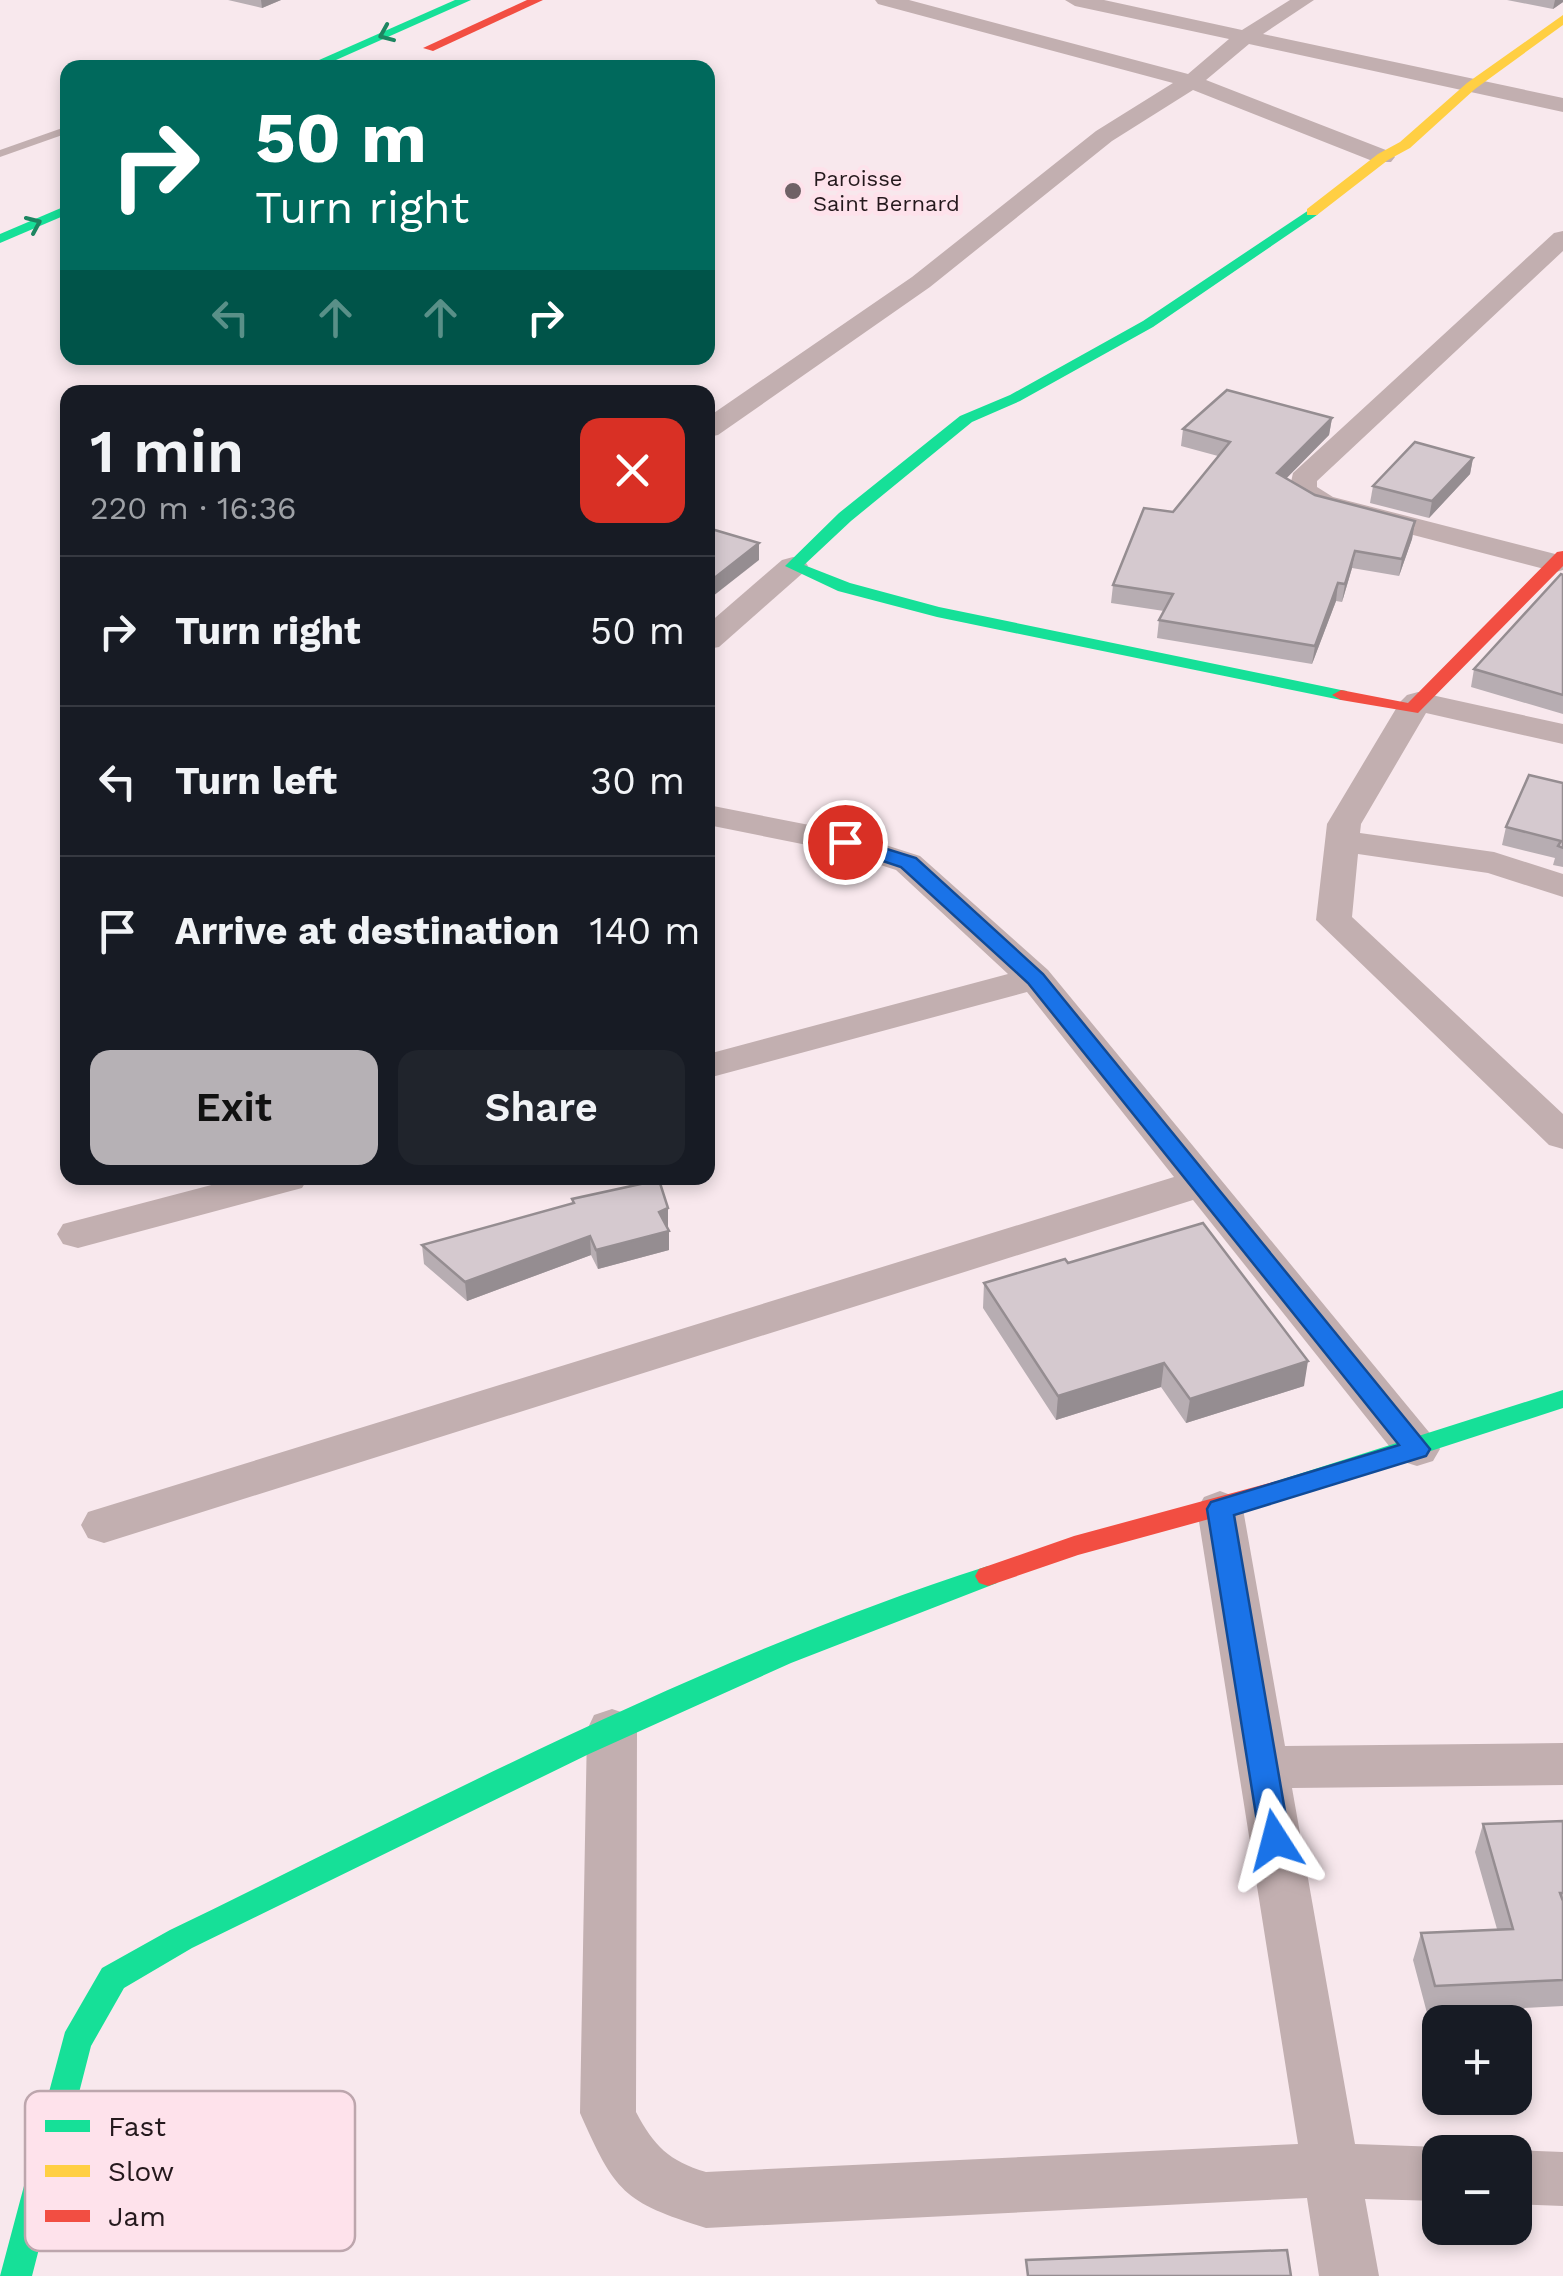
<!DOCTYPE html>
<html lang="en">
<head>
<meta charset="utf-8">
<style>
	:root { --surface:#171b24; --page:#20242c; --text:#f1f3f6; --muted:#9ea1a6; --line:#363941; --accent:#b6b1b5 }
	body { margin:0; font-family:"Work Sans",sans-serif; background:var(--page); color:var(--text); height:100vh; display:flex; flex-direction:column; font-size:38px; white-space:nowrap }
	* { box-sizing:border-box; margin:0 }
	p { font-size:32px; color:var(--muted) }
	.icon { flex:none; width:55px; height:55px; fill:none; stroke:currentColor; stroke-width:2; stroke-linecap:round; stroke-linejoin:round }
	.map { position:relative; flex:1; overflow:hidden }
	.details { position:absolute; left:60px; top:385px; width:655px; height:800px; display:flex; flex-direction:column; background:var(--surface); border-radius:20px; box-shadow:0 5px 15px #0003 }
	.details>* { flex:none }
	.hud { position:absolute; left:60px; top:60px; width:655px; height:305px; border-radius:20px; box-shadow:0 5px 15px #0003; background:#00695c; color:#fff; overflow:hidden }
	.fabs { position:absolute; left:1422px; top:2005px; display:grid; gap:20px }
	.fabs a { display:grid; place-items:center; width:110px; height:110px; border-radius:20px; background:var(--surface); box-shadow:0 5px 15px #0003; font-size:50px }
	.pin { position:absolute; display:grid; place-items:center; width:85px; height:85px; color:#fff; margin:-42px; border:5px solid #fff; border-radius:50%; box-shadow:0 2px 10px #0007 }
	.me { position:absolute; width:110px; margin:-55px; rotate:351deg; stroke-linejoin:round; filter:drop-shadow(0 0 8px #0008) }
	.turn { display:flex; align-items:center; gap:35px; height:210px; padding:0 30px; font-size:45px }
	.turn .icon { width:130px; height:130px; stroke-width:2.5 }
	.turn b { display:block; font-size:70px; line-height:85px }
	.lanes { display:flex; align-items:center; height:95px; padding:0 30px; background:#0003; justify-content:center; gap:50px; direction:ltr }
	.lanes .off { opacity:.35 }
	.round { display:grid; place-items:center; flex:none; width:105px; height:105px; border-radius:20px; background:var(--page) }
	.head { display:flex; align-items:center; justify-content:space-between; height:170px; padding:0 30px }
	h1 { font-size:60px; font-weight:600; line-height:75px }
	.button { display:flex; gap:20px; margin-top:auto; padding:20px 30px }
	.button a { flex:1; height:115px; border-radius:20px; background:var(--accent); color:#111; font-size:40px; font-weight:600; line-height:115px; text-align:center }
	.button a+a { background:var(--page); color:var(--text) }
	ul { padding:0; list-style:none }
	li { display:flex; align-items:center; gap:30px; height:150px; padding:0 30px; border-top:2px solid var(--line) }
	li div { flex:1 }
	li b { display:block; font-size:38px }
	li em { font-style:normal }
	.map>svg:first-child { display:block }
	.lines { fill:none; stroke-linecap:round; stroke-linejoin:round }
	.lane { fill:#c2afb0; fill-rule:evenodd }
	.street { fill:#c2afb0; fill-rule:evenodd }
	.fast { fill:#16e098; fill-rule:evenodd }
	.slow { fill:#ffcf43; fill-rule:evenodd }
	.jam { fill:#f24e42; fill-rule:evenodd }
	.wall { fill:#b7adb2 }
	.shaded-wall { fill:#958d91 }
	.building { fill:#d5c9cf; stroke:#958d91; stroke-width:2.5 }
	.oneway { stroke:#1d8661 }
	.route { fill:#1a73e8; stroke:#114b97; stroke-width:2.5 }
	.poi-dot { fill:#6f6166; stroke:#fee2eb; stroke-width:4 }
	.labels { text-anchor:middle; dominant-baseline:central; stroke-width:10; stroke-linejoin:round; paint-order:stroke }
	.far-poi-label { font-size:22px; fill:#25191d; stroke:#fee2eb; text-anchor:start }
	.key { fill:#fee2eb; stroke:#bda6ad; stroke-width:2.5 }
	.key-label { font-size:28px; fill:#25191d }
</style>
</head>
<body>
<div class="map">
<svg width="1563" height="2276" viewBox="0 0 1563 2276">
	<rect width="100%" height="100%" fill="#f8e8ed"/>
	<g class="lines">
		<path class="lane" d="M 68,126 L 68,133 L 0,157 L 0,150 Z"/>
		<g class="street">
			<path d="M 875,0 L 909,0 L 1188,74 L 1229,39 L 1075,6 L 1065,0 L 1104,0 L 1242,30 L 1290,0 L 1314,0 L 1263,34 L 1563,98 L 1563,112 L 1249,44 L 1206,80 L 1391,152 L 1395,157 L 1391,162 L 1375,162 L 1193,90 L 1112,141 L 930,287 L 718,435 L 708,437 L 708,417 L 912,277 L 1096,131 L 1173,83 L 878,4 Z"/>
			<path d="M 1563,231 L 1563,251 L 1317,481 L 1317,487 L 1333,497 L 1563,556 L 1563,570 L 1556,572 L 1313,509 L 1289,491 L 1293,473 L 1554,233 Z"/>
			<path d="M 793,557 L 804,560 L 808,566 L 804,572 L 719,647 L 708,649 L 708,624 L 782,560 Z"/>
			<path d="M 1418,692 L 1563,724 L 1563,744 L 1426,713 L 1361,824 L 1360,833 L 1494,852 L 1563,874 L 1563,897 L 1488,873 L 1358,854 L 1352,917 L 1563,1114 L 1563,1149 L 1549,1145 L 1316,920 L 1327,824 L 1400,702 L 1407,695 Z"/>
			<path d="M 708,805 L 845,832 L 920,856 L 1048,970 L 1433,1437 L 1440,1449 L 1433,1461 L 1417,1466 L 1401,1461 L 1193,1200 L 104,1543 L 88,1538 L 81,1525 L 88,1512 L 1174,1177 L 1027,992 L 708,1078 L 708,1054 L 1008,974 L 896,870 L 837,851 L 708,825 Z"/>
			<path d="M 238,1178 L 308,1178 L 302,1188 L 78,1248 L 63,1244 L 57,1234 L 63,1224 Z"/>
			<path d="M 1220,1491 L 1236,1497 L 1243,1509 L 1285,1746 L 1563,1743 L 1563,1785 L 1292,1788 L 1355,2144 L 1440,2147 L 1455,2152 L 1440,2152 L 1440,2201 L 1365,2199 L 1379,2276 L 1319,2276 L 1307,2198 L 706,2228 C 623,2202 615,2192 580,2113 L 587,1730 L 594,1715 L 612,1709 L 630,1715 L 637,1730 L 636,2112 C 654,2146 669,2161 706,2172 L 1298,2144 L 1197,1509 L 1204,1497 Z"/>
			<path d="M 1515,2150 L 1563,2152 L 1563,2206 L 1515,2204 L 1515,2152 L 1508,2152 Z"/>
		</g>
		<g class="fast">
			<path d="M 455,0 L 471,0 L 318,68 L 301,68 Z"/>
			<path d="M 68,205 L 68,214 L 0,243 L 0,234 Z"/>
			<path d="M 1312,208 L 1319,212 L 1317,215 L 1153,327 L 1020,401 L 972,422 L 851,521 L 804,565 L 850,583 L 939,607 L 1341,690 L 1347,691 L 1347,699 L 1341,700 L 937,617 L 838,591 L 785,566 L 839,513 L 960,416 L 1010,395 L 1143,321 Z"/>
			<path d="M 1563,1390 L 1563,1408 L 1277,1501 L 1268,1498 L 1264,1491 L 1268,1484 Z"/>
			<path d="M 988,1566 L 997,1569 L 1001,1576 L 997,1583 L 791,1663 L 589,1754 L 192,1948 L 124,1988 L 91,2046 L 32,2276 L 0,2276 L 65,2032 L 102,1968 L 170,1930 C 438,1800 704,1657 988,1566 Z"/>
		</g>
		<path class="slow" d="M 1563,15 L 1563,25 L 1475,89 L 1410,148 L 1388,160 L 1317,215 L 1307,215 L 1307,209 L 1378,154 L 1400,142 L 1467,83 Z"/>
		<g class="jam">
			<path d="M 527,0 L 543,0 L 433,51 L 423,48 Z"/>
			<path d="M 1563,551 L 1563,566 L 1418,713 L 1341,700 L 1332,695 L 1341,690 L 1408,703 L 1557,552 Z"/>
			<path d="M 1277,1481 L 1286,1484 L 1290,1491 L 1286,1498 L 1078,1555 L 988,1586 L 979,1583 L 975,1576 L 979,1569 L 1074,1536 Z"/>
		</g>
	</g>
	<g class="wall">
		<path d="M 228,0 L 281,0 L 262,8 Z"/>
		<path d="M 1507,0 L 1563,0 L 1563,2 L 1553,9 Z"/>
		<path d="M 1332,418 L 1329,435 L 1286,478 L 1315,495 L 1415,521 L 1412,539 L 1399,576 L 1352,568 L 1342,602 L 1336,601 L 1312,664 L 1157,638 L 1159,620 L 1164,611 L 1111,603 L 1113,585 L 1218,456 L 1181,446 L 1183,429 Z"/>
		<path d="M 1473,458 L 1470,474 L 1429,518 L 1370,503 L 1373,486 Z"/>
		<path d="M 1563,575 L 1563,714 L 1471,687 L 1474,669 Z"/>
		<path d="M 1563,783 L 1563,867 L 1553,865 L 1555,858 L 1502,845 L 1506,827 Z"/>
		<path d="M 572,1199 L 668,1208 L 668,1227 L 667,1228 L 669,1231 L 669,1250 L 598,1269 L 591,1255 L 467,1301 L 424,1264 L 422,1245 L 573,1204 Z"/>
		<path d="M 1068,1263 L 1304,1386 L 1186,1423 L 1161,1387 L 1056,1420 L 983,1308 L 984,1283 Z"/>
		<path d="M 1563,1821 L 1563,2006 L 1427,2013 L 1413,1960 L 1421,1933 L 1497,1929 L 1475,1852 L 1483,1824 Z"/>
	</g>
	<g class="shaded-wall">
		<path d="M 261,0 L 281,0 L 262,8 Z"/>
		<path d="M 1555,0 L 1563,0 L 1563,2 L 1553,9 Z"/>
		<path d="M 1332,418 L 1329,435 L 1275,490 L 1277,473 Z"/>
		<path d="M 1473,458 L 1470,474 L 1429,518 L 1432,501 Z"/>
		<path d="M 1415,521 L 1412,539 L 1399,576 L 1402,559 Z"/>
		<path d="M 759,543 L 759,560 L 708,600 L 708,583 Z"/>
		<path d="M 1355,551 L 1352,568 L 1342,602 L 1345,584 Z"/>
		<path d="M 1338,583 L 1336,601 L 1312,664 L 1315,646 Z"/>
		<path d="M 668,1208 L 668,1227 L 660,1231 L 659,1212 Z"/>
		<path d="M 669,1231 L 669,1250 L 598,1269 L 596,1250 Z"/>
		<path d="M 590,1236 L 591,1255 L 467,1301 L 465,1282 Z"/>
		<path d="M 1308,1361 L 1304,1386 L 1186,1423 L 1190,1399 Z"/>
		<path d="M 1164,1363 L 1161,1387 L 1056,1420 L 1058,1396 Z"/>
	</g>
	<g class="building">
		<path d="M 1227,390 L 1332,418 L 1277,473 L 1315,495 L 1415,521 L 1402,559 L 1355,551 L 1345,584 L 1338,583 L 1315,646 L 1159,620 L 1173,594 L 1113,585 L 1144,508 L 1173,512 L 1230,442 L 1183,429 Z"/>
		<path d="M 1415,442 L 1473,458 L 1432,501 L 1373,486 Z"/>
		<path d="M 708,528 L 759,543 L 708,583 Z"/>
		<path d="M 1561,574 L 1563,575 L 1563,695 L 1474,669 Z"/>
		<path d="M 1529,775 L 1563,783 L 1563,848 L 1558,846 L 1561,841 L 1506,827 Z"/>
		<path d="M 659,1180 L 668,1208 L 659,1212 L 669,1231 L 596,1250 L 590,1236 L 465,1282 L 422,1245 L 574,1203 L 572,1199 Z"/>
		<path d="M 1203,1223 L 1308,1361 L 1190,1399 L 1164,1363 L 1058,1396 L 984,1283 L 1065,1259 L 1068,1263 Z"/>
		<path d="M 1563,1821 L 1563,1893 L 1560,1893 L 1563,1901 L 1563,1980 L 1435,1986 L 1421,1933 L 1513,1929 L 1483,1824 Z"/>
		<path d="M 1287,2250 L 1291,2276 L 1028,2276 L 1026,2260 Z"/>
	</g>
	<defs><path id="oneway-chevron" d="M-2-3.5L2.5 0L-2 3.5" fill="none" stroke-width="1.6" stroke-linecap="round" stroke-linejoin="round" transform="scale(2.5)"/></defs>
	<g class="oneway">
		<use href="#oneway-chevron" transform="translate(386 34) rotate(157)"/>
		<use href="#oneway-chevron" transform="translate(34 224) rotate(-24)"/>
	</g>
	<path class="route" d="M 845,836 L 916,858 L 1043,974 L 1430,1449 L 1426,1456 L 1234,1515 L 1290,1840 L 1286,1849 L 1275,1853 L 1265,1849 L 1260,1840 L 1207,1509 L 1211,1502 L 1399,1445 L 1028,983 L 901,867 L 838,846 L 838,838 Z"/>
	<circle class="poi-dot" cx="793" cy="191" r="10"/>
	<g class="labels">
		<g class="far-poi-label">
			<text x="813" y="178">Paroisse<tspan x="813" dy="25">Saint Bernard</tspan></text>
		</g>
	</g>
	<rect x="25" y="2091" width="330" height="160" rx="15" class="key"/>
	<rect x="45" y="2120" width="45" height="12" fill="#16e098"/>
	<rect x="45" y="2165" width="45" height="12" fill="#ffcf43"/>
	<rect x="45" y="2210" width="45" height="12" fill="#f24e42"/>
	<g class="key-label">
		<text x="108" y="2136">Fast</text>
		<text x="108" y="2181">Slow</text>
		<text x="108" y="2226">Jam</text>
	</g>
</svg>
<div class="fabs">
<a>+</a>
<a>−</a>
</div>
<div class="pin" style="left:845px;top:842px;background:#d93025"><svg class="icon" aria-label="arrive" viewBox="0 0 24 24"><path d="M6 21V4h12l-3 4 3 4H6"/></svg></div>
<svg class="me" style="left:1275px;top:1840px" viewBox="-20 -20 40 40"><path d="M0-17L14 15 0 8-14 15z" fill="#1a73e8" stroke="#fff" stroke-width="4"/></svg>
<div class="hud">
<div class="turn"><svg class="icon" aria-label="right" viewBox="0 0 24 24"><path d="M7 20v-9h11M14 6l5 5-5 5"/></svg><div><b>50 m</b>Turn right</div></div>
<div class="lanes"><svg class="icon off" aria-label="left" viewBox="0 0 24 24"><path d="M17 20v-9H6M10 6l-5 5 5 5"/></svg><svg class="icon off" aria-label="ahead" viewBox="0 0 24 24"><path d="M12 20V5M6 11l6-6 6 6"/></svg><svg class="icon off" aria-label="ahead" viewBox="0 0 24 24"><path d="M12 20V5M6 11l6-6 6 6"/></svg><svg class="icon" aria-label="right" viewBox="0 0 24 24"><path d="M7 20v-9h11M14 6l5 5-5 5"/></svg></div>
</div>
<section class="details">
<div class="head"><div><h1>1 min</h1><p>220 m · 16:36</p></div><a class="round" style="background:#d93025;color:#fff"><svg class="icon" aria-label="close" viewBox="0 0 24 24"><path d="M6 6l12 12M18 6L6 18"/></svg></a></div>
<ul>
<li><svg class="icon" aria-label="right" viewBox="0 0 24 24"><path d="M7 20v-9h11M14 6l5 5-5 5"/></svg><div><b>Turn right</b></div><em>50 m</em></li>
<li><svg class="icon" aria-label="left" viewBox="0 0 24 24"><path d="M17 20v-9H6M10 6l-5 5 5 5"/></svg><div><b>Turn left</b></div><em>30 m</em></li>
<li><svg class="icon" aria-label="arrive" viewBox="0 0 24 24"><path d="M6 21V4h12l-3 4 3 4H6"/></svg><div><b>Arrive at destination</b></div><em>140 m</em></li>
</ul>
<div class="button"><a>Exit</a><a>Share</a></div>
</section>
</div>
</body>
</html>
